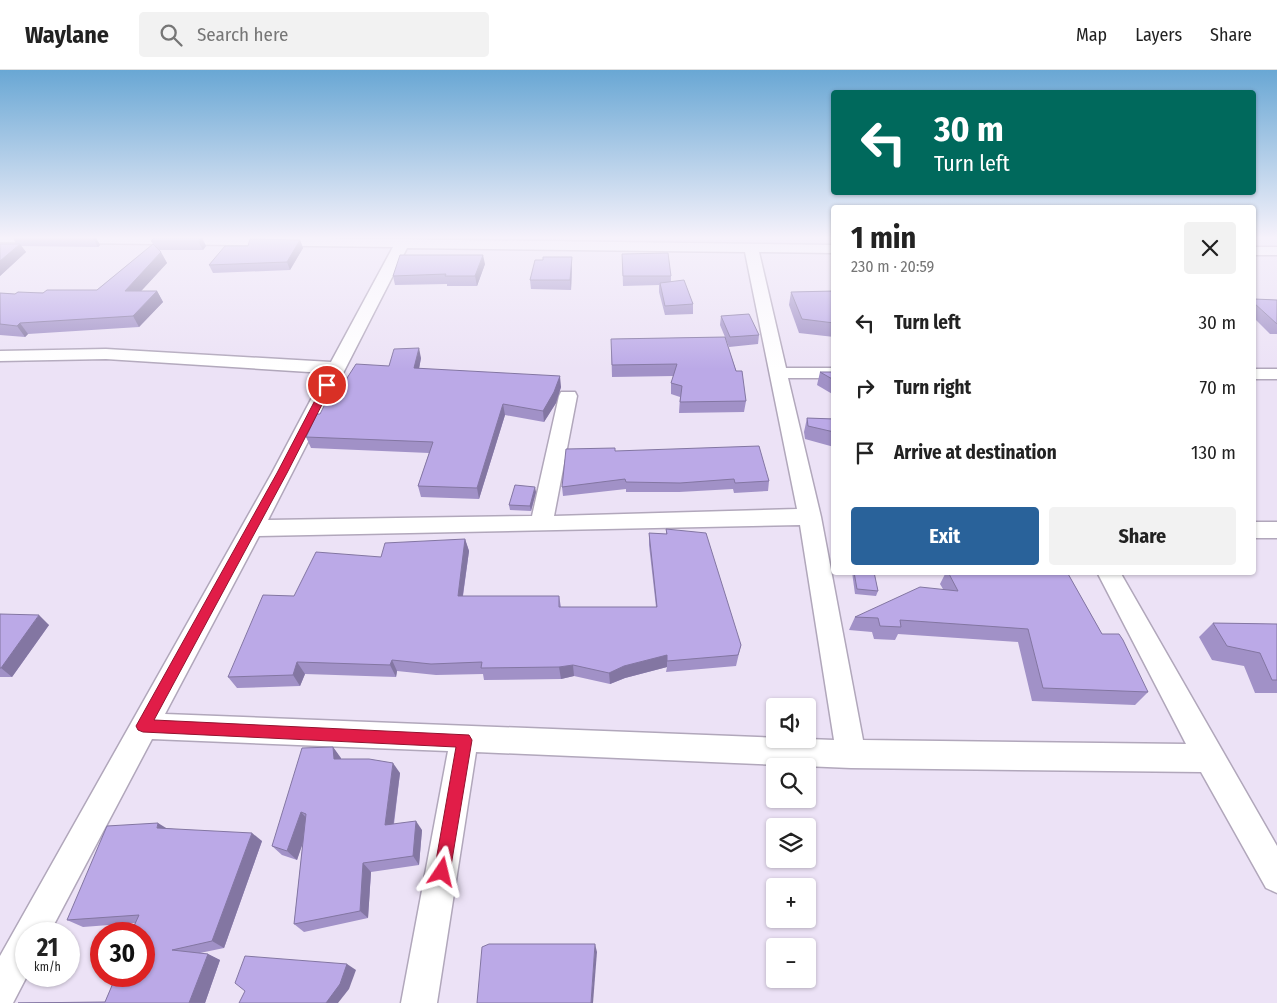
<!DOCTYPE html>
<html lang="en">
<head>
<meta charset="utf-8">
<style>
	:root { --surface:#fff; --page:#f2f2f2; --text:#222; --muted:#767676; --line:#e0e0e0; --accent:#29629a }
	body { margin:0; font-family:"Fira Sans Condensed",sans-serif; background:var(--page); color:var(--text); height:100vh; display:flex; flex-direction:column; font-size:19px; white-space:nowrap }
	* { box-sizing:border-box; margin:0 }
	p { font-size:16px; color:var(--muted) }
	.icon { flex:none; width:28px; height:28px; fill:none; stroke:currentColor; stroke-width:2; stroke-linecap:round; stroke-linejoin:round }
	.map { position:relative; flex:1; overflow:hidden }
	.side { position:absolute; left:831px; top:135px; width:425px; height:370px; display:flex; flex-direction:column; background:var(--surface); border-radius:5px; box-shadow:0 1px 4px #0004 }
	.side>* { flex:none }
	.guide { position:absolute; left:831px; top:20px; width:425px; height:105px; border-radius:5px; box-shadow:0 1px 4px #0004; background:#00695c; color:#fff; overflow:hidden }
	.fabs { position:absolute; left:766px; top:628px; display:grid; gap:10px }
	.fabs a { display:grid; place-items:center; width:50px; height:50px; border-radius:5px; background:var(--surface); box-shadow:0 1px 4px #0004; font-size:25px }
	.speed { position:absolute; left:15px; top:852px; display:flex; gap:10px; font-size:25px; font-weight:700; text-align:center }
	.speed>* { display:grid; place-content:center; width:65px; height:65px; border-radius:50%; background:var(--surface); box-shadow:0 1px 4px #0004; line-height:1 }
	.speed small { font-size:12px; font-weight:400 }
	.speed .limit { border:8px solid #d22; background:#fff; color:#111 }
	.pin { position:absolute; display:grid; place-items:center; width:42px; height:42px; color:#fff; margin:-21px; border:2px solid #fff; border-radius:50%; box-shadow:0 1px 5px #0007 }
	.me { position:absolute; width:55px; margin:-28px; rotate:10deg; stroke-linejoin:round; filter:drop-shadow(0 0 4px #0008) }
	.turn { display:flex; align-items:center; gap:18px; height:105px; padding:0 20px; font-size:22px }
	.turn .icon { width:65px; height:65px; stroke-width:2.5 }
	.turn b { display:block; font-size:35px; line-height:42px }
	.round { display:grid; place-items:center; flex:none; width:52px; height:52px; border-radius:5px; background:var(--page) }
	.summary { display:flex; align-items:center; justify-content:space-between; height:85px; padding:0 20px }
	h1 { font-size:30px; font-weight:700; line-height:38px }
	.button { display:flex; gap:10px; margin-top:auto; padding:10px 20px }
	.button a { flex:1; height:58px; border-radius:5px; background:var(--accent); color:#fff; font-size:20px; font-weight:700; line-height:58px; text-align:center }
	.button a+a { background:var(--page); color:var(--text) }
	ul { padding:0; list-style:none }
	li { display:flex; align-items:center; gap:15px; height:65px; padding:0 20px }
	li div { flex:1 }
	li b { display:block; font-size:19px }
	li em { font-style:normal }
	header { display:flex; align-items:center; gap:30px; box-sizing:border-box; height:70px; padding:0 25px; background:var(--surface); border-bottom:1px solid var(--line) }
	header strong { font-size:24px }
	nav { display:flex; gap:28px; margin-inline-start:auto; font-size:18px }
	.search { width:350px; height:45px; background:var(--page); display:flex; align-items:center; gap:12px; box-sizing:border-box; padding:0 18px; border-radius:5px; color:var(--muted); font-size:19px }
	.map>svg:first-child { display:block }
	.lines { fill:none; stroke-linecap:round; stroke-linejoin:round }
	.street-casing { stroke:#b1a7bb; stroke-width:3 }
	.street { fill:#fff; fill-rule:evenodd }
	.wall { fill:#a191c7 }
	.shaded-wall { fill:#8376a2 }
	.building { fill:#bba9e7; stroke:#8376a2 }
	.route { fill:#e11d48; stroke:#92132f }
</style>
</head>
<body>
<header>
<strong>Waylane</strong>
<div class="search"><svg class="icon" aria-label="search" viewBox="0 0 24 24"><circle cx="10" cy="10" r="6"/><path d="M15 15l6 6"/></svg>Search here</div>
<nav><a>Map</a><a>Layers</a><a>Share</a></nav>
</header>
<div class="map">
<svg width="1277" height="933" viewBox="0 0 1277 933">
	<rect width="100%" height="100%" fill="#ece2f6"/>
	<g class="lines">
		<g class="street-casing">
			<g id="street">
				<path d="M 0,168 L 314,168 L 834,175 L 834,183 L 759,182 L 786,298 L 834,298 L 834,308 L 788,308 L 821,447 L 863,670 L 1186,674 L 1097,502 L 1120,502 L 1277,776 L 1277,823 L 1266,818 L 1201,702 L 851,698 L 476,682 L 437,933 L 401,933 L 448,681 L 152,669 L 49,864 L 26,864 L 27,906 L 13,933 L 0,933 L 0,886 L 272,403 L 325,303 L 106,289 L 0,291 L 0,281 L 106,279 L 331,292 L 393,177 L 0,172 ZM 407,178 L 745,182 L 797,439 L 554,446 L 577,326 L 575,322 L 561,322 L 559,326 L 532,446 L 268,450 ZM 800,455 L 834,670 L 165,644 L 259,466 Z"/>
				<rect x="1254" y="177" width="23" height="8"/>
				<rect x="1254" y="299" width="23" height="10"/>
				<rect x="1254" y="452" width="23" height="16"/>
			</g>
		</g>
		<use href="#street" class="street"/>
	</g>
	<g class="wall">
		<path d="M 13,168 L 96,168 L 100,175 L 98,177 L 21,176 L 26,182 L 0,206 L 0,174 L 16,174 Z"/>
		<path d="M 202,168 L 206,176 L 203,180 L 159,180 L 167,193 L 141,221 L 157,221 L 163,232 L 139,257 L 28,264 L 25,267 L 0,265 L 0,223 L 15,224 L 97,220 L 153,174 L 151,171 Z"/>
		<path d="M 300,170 L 303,178 L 290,200 L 213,203 L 209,195 L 248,176 Z"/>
		<path d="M 622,184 L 671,206 L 671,212 L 693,234 L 693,244 L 665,245 L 659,222 L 659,215 L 623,216 Z"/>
		<path d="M 485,194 L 477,216 L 447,216 L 447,214 L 395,215 L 393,206 Z"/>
		<path d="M 572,196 L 571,220 L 531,219 L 530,210 Z"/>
		<path d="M 834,221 L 834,267 L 799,263 L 789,235 L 791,222 Z"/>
		<path d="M 1254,229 L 1277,230 L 1277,264 L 1270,264 L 1254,248 Z"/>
		<path d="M 721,246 L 759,265 L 758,274 L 729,277 L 725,267 L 746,331 L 744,342 L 679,343 L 680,327 L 671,324 L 671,313 L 674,306 L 612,307 L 611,269 L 725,267 L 720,255 Z"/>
		<path d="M 421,288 L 419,298 L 561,317 L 556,333 L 544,352 L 505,345 L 479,429 L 421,427 L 418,416 L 429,383 L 311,378 L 306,367 L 320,344 L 389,296 Z"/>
		<path d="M 820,302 L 834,302 L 834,325 L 817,315 Z"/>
		<path d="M 807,348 L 834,349 L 834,377 L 805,369 L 804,362 Z"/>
		<path d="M 615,381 L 769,411 L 768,421 L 734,423 L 733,419 L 679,422 L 626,422 L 626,419 L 563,426 L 562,417 Z"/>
		<path d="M 536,422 L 531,441 L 510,440 L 509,435 Z"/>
		<path d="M 666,459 L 741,575 L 736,596 L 666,602 L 667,597 L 625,608 L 610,614 L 574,606 L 561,609 L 484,610 L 483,604 L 436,605 L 397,601 L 396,607 L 305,604 L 300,616 L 237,618 L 228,607 L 294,526 L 381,487 L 465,469 L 469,481 L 463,526 L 559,526 L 561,537 L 656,537 L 649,475 L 649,463 L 666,464 Z"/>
		<path d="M 852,502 L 874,502 L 878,521 L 876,526 L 855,524 Z"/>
		<path d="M 946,502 L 1067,502 L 1102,564 L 1148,622 L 1135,635 L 1032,631 L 1018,572 L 898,564 L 895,570 L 874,569 L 872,562 L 849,560 L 855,547 L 943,519 L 940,514 Z"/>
		<path d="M 0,544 L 49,555 L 12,607 L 0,607 Z"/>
		<path d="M 1213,553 L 1277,554 L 1277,623 L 1255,623 L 1244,596 L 1212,590 L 1199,567 Z"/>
		<path d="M 333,677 L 341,689 L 400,703 L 394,754 L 422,760 L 419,795 L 371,802 L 368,848 L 304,862 L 294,854 L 303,772 L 297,790 L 282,785 L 272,776 Z"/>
		<path d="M 166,758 L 262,771 L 224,878 L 200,883 L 208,884 L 220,890 L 205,933 L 18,933 L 105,932 L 136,858 L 134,856 L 135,853 L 83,857 L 67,850 Z"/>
	</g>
	<g class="shaded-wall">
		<path d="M 93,168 L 96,168 L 100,175 L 98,177 Z"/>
		<path d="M 202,168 L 206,176 L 203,180 L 198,171 Z"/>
		<path d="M 300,170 L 303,178 L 290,200 L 287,192 Z"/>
		<path d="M 20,174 L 26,182 L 0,206 L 0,191 Z"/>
		<path d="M 161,182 L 167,193 L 131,232 L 125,221 Z"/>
		<path d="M 483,185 L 485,194 L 477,216 L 475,206 Z"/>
		<path d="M 572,187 L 572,196 L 571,220 L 570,210 Z"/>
		<path d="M 157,221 L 163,232 L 139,257 L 133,246 Z"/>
		<path d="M 20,253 L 28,264 L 25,267 L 17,256 Z"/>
		<path d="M 419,278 L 421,288 L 417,309 L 414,298 Z"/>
		<path d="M 560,306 L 561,317 L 556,333 L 544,352 L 543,341 Z"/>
		<path d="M 503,334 L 505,345 L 479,429 L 477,418 Z"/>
		<path d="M 535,417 L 536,422 L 531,441 L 530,436 Z"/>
		<path d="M 465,469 L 469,481 L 461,538 L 458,526 Z"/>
		<path d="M 39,545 L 49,555 L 12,607 L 1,598 Z"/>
		<path d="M 667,585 L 667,597 L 625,608 L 610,614 L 609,603 L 624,596 Z"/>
		<path d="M 392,590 L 397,601 L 396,607 L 390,595 Z"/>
		<path d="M 297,592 L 305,604 L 300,616 L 293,605 Z"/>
		<path d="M 573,595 L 574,606 L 561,609 L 559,597 Z"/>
		<path d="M 333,677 L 341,688 L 342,699 L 334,689 Z"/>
		<path d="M 393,693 L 400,703 L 392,765 L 385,755 Z"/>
		<path d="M 301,742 L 310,752 L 297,790 L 287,781 Z"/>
		<path d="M 416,751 L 422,760 L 419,795 L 413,786 Z"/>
		<path d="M 158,753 L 171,761 L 157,758 Z"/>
		<path d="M 252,763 L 262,771 L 224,878 L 212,871 Z"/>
		<path d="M 363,793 L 371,802 L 368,848 L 360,841 Z"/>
		<path d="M 595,874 L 597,882 L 593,933 L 591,933 Z"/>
		<path d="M 208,884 L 220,890 L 205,933 L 189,933 Z"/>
		<path d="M 347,894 L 356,900 L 349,919 L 338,933 L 326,933 Z"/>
	</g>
	<g class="building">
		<path d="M 154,168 L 202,168 L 198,171 L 151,171 Z"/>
		<path d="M 250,169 L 300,170 L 287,192 L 209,195 L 225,176 L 248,176 Z"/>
		<path d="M 0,174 L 20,174 L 0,191 Z"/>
		<path d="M 153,174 L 161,182 L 125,221 L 157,221 L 133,246 L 20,253 L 17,256 L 0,254 L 0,223 L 15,224 L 18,222 L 43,223 L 47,220 L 97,220 Z"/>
		<path d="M 668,183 L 671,206 L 623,206 L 622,184 Z"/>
		<path d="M 400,185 L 483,185 L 475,206 L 445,206 L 446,204 L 393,206 Z"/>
		<path d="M 543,187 L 572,187 L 570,210 L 530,210 L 535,190 L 543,190 Z"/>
		<path d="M 684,210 L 693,234 L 665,236 L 660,213 Z"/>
		<path d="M 834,221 L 834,253 L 802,249 L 791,222 Z"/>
		<path d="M 1254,229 L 1277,230 L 1277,254 L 1254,233 Z"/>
		<path d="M 749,244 L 759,265 L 730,267 L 721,246 Z"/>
		<path d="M 725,267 L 736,301 L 742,301 L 746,331 L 680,332 L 682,316 L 671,313 L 677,294 L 612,295 L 611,269 Z"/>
		<path d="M 419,278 L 414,298 L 560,306 L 554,322 L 543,341 L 503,334 L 477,418 L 418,416 L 433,372 L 306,367 L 317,344 L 320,344 L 327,330 L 333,330 L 356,294 L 389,296 L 394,279 Z"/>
		<path d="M 820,302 L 834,302 L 834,310 Z"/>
		<path d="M 807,348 L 834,349 L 834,362 L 808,356 Z"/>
		<path d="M 759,376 L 769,411 L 735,413 L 734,409 L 680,413 L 626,412 L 625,409 L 562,417 L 566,379 L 615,378 L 615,381 Z"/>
		<path d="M 515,415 L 535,417 L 530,436 L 509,435 Z"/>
		<path d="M 666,459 L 706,463 L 741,575 L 738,585 L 667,591 L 667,585 L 624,596 L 609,603 L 573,595 L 559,597 L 481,598 L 482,592 L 431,594 L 392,590 L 390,595 L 297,592 L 293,605 L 228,607 L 263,525 L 294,526 L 316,482 L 381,487 L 385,473 L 465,469 L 458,526 L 559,526 L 559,537 L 657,537 L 649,463 L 667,464 Z"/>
		<path d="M 854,502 L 874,502 L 878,521 L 857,519 Z"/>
		<path d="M 948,502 L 1067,502 L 1102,564 L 1119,564 L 1123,570 L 1148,622 L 1043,618 L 1028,559 L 900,550 L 901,557 L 880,556 L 878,548 L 855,547 L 920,517 L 958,521 Z"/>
		<path d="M 0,544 L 39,545 L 1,598 L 0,598 Z"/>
		<path d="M 1213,553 L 1277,554 L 1277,610 L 1272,610 L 1260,583 L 1227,576 Z"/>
		<path d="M 333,677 L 334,689 L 369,689 L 393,693 L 385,755 L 416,751 L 413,786 L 363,793 L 360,841 L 294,854 L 306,744 L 301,742 L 287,781 L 272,776 L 302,678 Z"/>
		<path d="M 158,753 L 157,758 L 252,763 L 212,871 L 172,880 L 208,884 L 189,933 L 18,933 L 105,932 L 116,906 L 144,906 L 144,864 L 134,864 L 137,857 L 134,856 L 139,845 L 67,850 L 107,756 Z"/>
		<path d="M 489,874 L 595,874 L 591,933 L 477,933 L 482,877 Z"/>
		<path d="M 245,886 L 347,894 L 340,914 L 326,933 L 239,933 L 245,921 L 235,913 Z"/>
	</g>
	<linearGradient id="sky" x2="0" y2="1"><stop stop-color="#69a7d4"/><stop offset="0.56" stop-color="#f6f2fb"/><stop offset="1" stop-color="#f6f2fb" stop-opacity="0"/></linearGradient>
	<rect width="1277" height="299" fill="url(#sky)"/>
	<path class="route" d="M 327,312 L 332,315 L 287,403 L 154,650 L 469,665 L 472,670 L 450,802 L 448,807 L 442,810 L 436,807 L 434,802 L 456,677 L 143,662 L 138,660 L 136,656 L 277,403 L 323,315 Z"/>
</svg>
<div class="fabs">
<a><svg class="icon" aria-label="sound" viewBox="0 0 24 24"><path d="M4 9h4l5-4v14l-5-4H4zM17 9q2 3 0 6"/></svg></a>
<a><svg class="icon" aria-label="search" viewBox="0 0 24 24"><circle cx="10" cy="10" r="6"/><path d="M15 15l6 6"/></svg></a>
<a><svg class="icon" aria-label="layers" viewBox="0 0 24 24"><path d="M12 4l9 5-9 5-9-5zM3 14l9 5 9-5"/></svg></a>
<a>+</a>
<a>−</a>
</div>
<div class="speed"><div>21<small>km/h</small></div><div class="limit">30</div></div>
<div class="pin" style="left:327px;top:315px;background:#d93025"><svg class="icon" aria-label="arrive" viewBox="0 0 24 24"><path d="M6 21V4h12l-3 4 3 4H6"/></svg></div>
<svg class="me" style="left:442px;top:802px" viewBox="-20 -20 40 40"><path d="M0-17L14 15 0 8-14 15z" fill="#e11d48" stroke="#fff" stroke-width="4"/></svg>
<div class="guide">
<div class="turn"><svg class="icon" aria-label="left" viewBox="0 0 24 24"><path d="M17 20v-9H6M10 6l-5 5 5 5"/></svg><div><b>30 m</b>Turn left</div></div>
</div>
<section class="side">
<div class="summary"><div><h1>1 min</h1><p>230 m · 20:59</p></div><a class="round"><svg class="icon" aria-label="close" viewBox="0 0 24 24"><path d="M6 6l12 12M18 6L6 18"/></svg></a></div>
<ul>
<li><svg class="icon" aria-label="left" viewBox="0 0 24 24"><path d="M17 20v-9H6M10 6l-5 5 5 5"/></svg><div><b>Turn left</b></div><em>30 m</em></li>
<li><svg class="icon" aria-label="right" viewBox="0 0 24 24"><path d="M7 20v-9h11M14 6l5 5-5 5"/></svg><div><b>Turn right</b></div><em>70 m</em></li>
<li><svg class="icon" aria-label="arrive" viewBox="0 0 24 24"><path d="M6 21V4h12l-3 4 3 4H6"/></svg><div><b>Arrive at destination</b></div><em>130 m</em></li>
</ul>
<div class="button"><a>Exit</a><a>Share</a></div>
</section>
</div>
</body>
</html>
